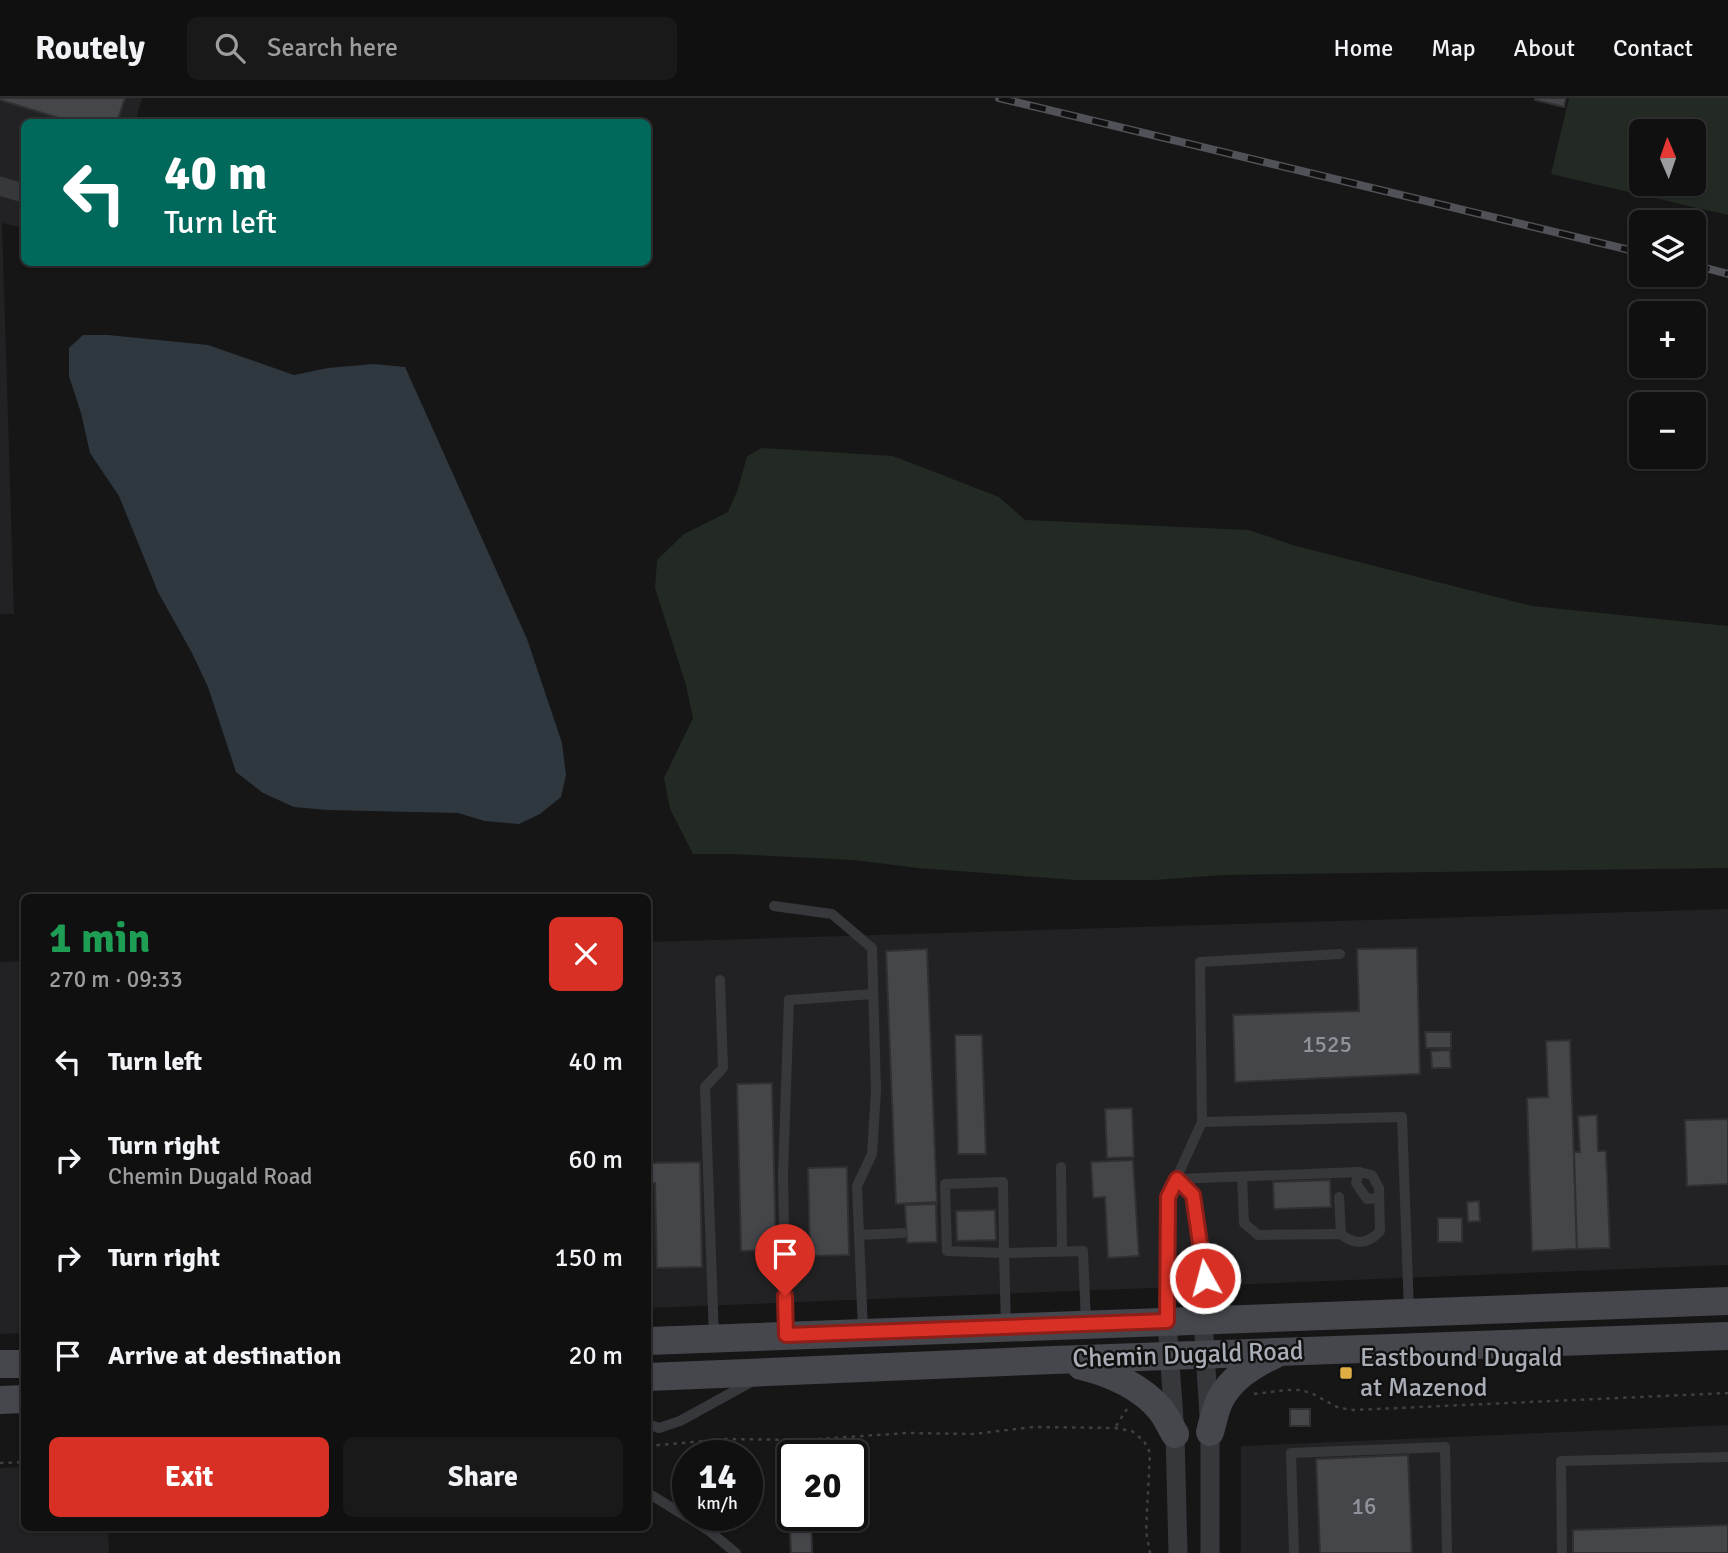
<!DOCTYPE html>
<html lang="en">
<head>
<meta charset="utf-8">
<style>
	:root { --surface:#101011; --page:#19191a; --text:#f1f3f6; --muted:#9c9d9f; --line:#303031; --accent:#d93025 }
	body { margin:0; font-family:Signika,sans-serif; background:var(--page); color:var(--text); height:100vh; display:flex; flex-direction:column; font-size:26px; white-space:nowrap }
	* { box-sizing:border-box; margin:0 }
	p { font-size:23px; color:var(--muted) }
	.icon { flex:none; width:38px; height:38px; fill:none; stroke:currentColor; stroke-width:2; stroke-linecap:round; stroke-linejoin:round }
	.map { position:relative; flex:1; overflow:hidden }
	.sheet { position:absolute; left:21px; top:796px; width:630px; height:637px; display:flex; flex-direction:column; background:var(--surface); border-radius:10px; box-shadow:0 2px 5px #0004,0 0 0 2px var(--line) }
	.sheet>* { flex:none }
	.banner { position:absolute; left:21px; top:21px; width:630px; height:147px; border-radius:10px; box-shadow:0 2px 5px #0004,0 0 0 2px var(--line); background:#00695c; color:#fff; overflow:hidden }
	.needle { width:46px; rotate:358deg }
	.controls { position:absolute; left:1629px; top:21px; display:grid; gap:14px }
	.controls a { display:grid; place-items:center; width:77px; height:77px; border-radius:10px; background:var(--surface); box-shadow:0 2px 5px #0004,0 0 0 2px var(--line); font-size:35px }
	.speed { position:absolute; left:672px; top:1342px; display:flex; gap:14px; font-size:35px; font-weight:700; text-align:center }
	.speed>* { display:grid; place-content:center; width:91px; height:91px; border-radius:50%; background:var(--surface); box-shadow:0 2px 5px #0004,0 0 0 2px var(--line); line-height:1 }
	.speed small { font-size:18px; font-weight:400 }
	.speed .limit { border:4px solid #111; border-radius:10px; background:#fff; color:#111 }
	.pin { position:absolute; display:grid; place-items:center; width:60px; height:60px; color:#fff; margin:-72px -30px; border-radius:50% 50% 50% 0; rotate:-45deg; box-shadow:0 0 7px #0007 }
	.pin .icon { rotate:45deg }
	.me { position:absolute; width:77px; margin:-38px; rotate:353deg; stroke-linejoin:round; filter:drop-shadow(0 0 5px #0008) }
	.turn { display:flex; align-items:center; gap:24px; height:147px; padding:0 28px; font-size:32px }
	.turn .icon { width:91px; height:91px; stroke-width:2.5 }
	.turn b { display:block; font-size:49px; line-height:60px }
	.round { display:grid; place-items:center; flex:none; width:74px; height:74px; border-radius:10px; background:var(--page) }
	.overview { display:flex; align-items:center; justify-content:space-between; height:119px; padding:0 28px }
	h1 { font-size:42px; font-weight:800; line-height:52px; color:#1e9e55 }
	.action { display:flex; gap:14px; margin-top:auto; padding:14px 28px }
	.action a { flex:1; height:80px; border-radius:10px; background:var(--accent); color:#fff; font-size:28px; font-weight:800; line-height:80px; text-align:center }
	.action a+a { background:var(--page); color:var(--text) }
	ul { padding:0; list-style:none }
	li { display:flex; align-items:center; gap:21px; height:98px; padding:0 28px }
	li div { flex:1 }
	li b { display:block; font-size:26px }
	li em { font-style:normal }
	header { display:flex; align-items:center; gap:42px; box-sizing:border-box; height:98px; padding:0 35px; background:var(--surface); border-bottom:2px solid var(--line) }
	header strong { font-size:33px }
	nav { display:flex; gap:38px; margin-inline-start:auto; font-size:24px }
	.search { width:490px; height:63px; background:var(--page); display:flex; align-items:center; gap:18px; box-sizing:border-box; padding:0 24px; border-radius:10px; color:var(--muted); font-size:26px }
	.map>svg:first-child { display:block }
	.built { fill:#222224 }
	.green { fill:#222a23; fill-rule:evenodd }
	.water { fill:#30383f }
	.building { fill:#45464a; stroke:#303033; stroke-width:2 }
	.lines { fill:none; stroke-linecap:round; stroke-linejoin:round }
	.path { stroke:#3d3f43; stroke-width:2.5; stroke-dasharray:3.5 5; stroke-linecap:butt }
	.lane { stroke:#37383c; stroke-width:10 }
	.street { stroke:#37383c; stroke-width:19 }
	.secondary { stroke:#45474c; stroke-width:28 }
	.rail-casing { stroke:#505257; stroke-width:8 }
	.rail { stroke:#111112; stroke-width:5; stroke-dasharray:16; stroke-linecap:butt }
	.route-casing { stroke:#8d1f18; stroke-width:18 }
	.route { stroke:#d93025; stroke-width:12 }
	.poi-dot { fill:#dfaf46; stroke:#111112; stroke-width:2.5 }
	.labels { text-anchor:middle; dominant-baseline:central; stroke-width:5; stroke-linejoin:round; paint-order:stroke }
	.number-label { font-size:23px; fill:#90939b }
	.street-label { font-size:26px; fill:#a9adb6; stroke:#111112 }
	.poi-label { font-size:26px; fill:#a9adb6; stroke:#111112; text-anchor:start }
</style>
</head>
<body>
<header>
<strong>Routely</strong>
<div class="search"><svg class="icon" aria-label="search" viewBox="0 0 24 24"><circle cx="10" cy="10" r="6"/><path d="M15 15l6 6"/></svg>Search here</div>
<nav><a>Home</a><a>Map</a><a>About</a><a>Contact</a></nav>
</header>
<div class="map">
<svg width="1728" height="1455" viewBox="0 0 1728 1455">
	<rect width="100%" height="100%" fill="#161617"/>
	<g class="built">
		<path d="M 0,0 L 142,0 L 135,24 L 24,24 L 24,130 L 2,125 L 14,516 L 0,516 Z"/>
		<path d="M 1728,811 L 1728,1167 L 648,1210 L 648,844 Z"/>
		<path d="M 24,863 L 24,1235 L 0,1236 L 0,864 Z"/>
		<path d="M 1728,1327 L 1728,1455 L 1241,1455 L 1241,1348 Z"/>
		<path d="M 24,1369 L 24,1430 L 108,1430 L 109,1455 L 0,1455 L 0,1370 Z"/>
	</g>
	<g class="green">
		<path d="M 1569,0 L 1728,0 L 1728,117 L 1551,76 ZM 1642,33 L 1694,33 L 1694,86 L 1642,86 Z"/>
		<path d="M 762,350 L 893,358 L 999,399 L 1025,422 L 1249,432 L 1296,448 L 1532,508 L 1728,528 L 1728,770 L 1223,777 L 1155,782 L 1076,782 L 918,770 L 854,762 L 732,756 L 693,756 L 670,711 L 664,680 L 693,620 L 686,587 L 655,490 L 657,462 L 684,436 L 728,414 L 738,391 L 747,358 Z"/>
	</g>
	<path class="water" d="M 83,237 L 108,237 L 208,247 L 294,277 L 328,270 L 373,266 L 405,269 L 527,541 L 562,645 L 566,677 L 561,699 L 540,716 L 519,726 L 485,723 L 458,715 L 327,712 L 294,709 L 263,695 L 236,674 L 208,589 L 192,555 L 158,494 L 119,398 L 90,355 L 81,315 L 69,278 L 69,250 Z"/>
	<g class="building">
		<path d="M 0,0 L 125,0 L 117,24 L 72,24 L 0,2 Z"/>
		<path d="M 1535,0 L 1566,0 L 1564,9 L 1535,2 Z"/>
		<path d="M 1417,850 L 1420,976 L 1235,984 L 1233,917 L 1359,913 L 1357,851 Z"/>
		<path d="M 927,851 L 937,1104 L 896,1106 L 886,853 Z"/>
		<path d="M 1425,934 L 1451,934 L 1451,950 L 1426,950 Z"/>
		<path d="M 955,937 L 982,937 L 986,1056 L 958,1056 Z"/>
		<path d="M 1570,942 L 1577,1151 L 1532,1153 L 1527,1000 L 1548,999 L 1546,943 Z"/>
		<path d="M 1450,952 L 1451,970 L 1432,970 L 1431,953 Z"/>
		<path d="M 772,985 L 776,1152 L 741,1153 L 737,986 Z"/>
		<path d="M 1132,1010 L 1134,1059 L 1107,1060 L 1105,1011 Z"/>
		<path d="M 1597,1017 L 1598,1053 L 1606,1053 L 1610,1150 L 1577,1151 L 1574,1054 L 1580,1054 L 1578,1018 Z"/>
		<path d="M 1728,1021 L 1728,1086 L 1687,1088 L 1685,1022 Z"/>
		<path d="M 1133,1062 L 1139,1158 L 1108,1160 L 1105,1099 L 1093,1100 L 1091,1064 Z"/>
		<path d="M 700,1064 L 702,1169 L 657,1170 L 655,1085 L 648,1086 L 648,1065 Z"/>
		<path d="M 847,1069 L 849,1157 L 810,1158 L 808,1070 Z"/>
		<path d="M 1330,1082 L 1331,1109 L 1274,1111 L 1273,1084 Z"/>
		<path d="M 1479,1103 L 1480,1123 L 1468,1124 L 1467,1104 Z"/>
		<path d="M 936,1106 L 937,1144 L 907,1145 L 905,1107 Z"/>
		<path d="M 995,1112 L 996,1142 L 957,1143 L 956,1113 Z"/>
		<rect x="1438" y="1120" width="24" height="24"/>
		<rect x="1290" y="1311" width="20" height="17"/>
		<path d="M 1408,1357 L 1412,1455 L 1320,1455 L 1316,1361 Z"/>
		<path d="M 788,1383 L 793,1383 L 793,1418 L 811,1418 L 812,1455 L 791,1455 Z"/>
		<path d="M 1728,1427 L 1728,1455 L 1573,1455 L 1573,1432 Z"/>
	</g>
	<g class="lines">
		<g class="path">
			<path d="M 1179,1181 L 1193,1181"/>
			<path d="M 1254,1296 L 1286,1292 L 1301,1292 L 1313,1296 L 1339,1310 L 1354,1312 L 1728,1295"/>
			<path d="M 1116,1328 L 1127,1311"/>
			<path d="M 648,1348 L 726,1341 L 803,1342 L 907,1335 L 973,1336 L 1033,1329 L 1115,1330 L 1132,1333 L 1144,1343 L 1150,1355 L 1146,1433 L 1150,1455"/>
			<path d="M 0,1365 L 24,1364"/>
		</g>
		<g class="lane">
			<path d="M 774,808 L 832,816 L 872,850 L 876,992 L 872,1056 L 857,1088 L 863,1234"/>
			<path d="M 1202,1024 L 1402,1019 L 1409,1214"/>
			<path d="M 1061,1069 L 1062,1153"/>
			<path d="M 1359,1074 L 1356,1085 L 1367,1101 L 1378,1100"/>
			<path d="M 1242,1079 L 1244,1125 L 1258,1137 L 1341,1136 C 1355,1148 1368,1146 1380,1133 L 1379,1090 L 1372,1077 L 1359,1074 L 1176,1081 L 1202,1024 L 1200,864 L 1340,856"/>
			<path d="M 1003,1084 L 1004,1155 L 947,1153 L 945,1086 Z"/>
			<path d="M 1339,1099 L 1341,1136"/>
			<path d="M 859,1137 L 903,1135"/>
			<path d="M 1167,1220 L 1168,1099 L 1176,1081 L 1193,1097 L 1205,1174 L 1204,1219"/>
			<path d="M 1006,1229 L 1004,1155 L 1083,1153 L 1086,1225"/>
			<path d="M 786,1237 L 783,1077 L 789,902 L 873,896"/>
			<path d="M 714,1240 L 705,989 L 723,970 L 720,882"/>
			<path d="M 648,1326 L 659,1330 L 680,1323 L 751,1284"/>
			<path d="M 648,1395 L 708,1432 L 736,1455"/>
			<path d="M 1294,1455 L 1291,1355 L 1445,1349 L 1447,1455"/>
			<path d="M 1562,1455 L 1561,1363 L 1728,1359"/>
		</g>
		<g class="street">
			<path d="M 0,88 L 23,95"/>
			<path d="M 1203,1223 L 1210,1334 L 1210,1455"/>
			<path d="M 1167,1224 L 1175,1336 L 1178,1455"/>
		</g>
		<g class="secondary">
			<path d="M 648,1243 L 1728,1203"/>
			<path d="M 0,1266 L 24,1266"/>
			<path d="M 1081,1268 C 1110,1275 1140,1288 1160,1311 C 1166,1318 1170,1328 1175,1336"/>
			<path d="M 648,1279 L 1054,1262 L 1728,1238"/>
			<path d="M 0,1302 L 24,1301"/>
			<path d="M 1210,1334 C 1213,1324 1215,1312 1220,1302 C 1231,1280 1252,1267 1274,1257"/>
		</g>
		<g class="rail-casing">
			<g id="rail">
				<path d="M 999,0 L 1642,155"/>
				<path d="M 1694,167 L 1728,176"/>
			</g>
		</g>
		<use href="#rail" class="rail"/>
	</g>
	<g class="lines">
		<g class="route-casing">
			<path id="route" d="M 785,1198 L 786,1237 L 1167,1223 L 1168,1099 L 1177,1081 L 1193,1097 L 1205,1180"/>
		</g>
		<use href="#route" class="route"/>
	</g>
	<rect class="poi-dot" x="1339" y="1268" width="14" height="14" rx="3.5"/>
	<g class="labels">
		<g class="number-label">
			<text x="1327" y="946">1525</text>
			<text x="1364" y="1408">16</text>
		</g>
		<g class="street-label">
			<text transform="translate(1188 1257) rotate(-2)">Chemin Dugald Road</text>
		</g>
		<g class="poi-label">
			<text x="1360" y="1260">Eastbound Dugald<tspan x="1360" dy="30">at Mazenod</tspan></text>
		</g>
	</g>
</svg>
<div class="controls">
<a><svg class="needle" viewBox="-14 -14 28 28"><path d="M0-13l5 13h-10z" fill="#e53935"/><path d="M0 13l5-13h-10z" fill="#9c9d9f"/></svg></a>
<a><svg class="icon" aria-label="layers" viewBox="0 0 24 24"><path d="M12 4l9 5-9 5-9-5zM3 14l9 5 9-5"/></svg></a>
<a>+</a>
<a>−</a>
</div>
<div class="speed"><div>14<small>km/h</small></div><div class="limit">20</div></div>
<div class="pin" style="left:785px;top:1198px;background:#d93025"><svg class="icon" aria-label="arrive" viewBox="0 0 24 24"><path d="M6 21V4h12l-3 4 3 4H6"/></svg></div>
<svg class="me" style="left:1205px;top:1180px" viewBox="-20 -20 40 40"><circle r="17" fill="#d93025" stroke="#fff" stroke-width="3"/><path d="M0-11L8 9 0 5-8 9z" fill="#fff"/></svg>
<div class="banner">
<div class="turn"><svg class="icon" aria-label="left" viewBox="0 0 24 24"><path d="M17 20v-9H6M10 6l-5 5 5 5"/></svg><div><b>40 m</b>Turn left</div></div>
</div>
<section class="sheet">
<div class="overview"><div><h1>1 min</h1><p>270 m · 09:33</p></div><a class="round" style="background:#d93025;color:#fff"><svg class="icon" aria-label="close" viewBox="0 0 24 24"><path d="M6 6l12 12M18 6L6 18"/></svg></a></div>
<ul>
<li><svg class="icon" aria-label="left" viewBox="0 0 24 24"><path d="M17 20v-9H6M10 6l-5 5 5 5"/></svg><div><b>Turn left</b></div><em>40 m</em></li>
<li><svg class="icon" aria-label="right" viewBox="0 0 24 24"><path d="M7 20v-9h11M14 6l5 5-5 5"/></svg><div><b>Turn right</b><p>Chemin Dugald Road</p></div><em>60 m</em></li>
<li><svg class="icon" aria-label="right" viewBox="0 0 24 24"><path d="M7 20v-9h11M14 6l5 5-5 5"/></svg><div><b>Turn right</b></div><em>150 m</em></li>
<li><svg class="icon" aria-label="arrive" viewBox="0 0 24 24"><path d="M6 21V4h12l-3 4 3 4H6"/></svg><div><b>Arrive at destination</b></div><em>20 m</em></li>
</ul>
<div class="action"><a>Exit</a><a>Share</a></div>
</section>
</div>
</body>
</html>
